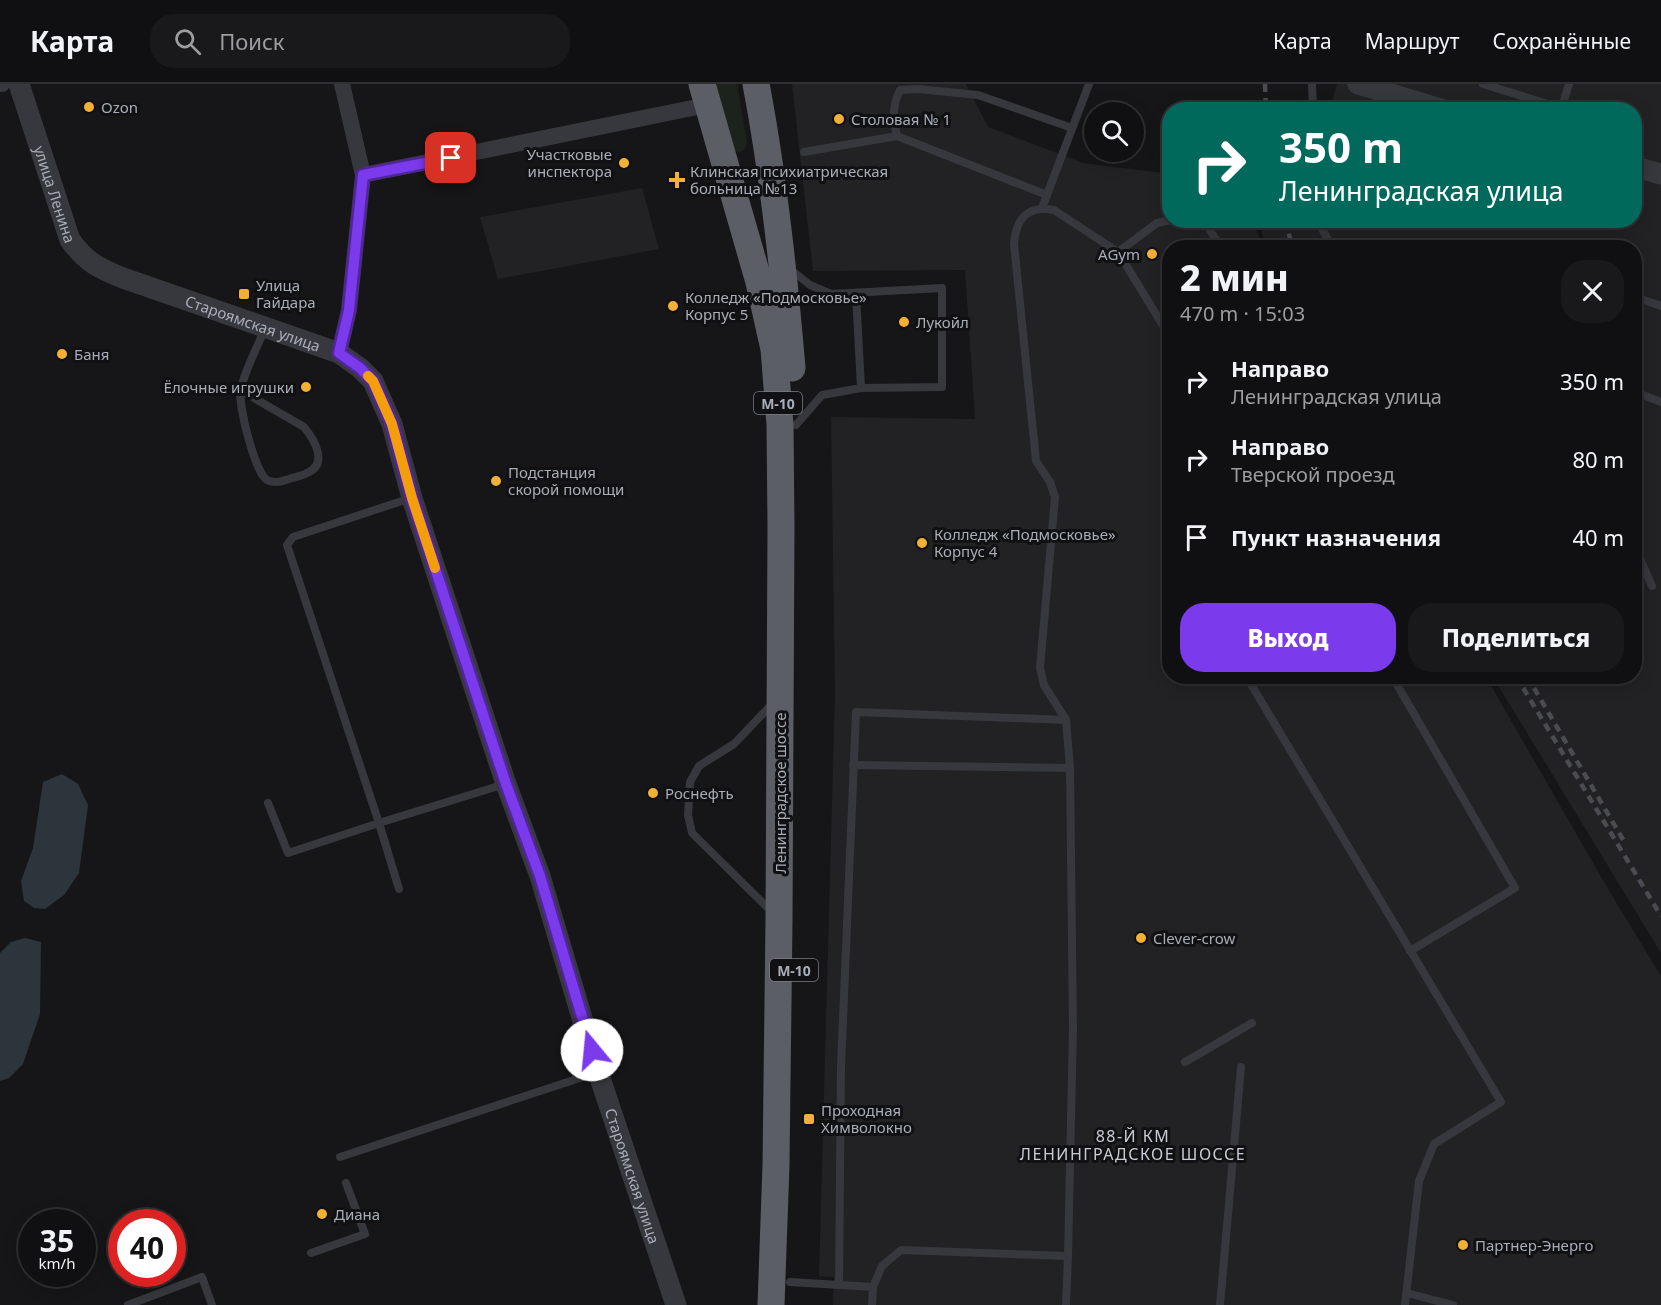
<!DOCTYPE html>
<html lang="ru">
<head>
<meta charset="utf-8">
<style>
	:root { --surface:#101012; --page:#19191b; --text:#f1f3f6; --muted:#9c9d9f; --line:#303032; --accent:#7c3aed }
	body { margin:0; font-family:"Noto Sans",sans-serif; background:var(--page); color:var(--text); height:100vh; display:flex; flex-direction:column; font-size:22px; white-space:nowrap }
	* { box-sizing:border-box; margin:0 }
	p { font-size:20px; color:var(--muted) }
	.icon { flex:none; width:33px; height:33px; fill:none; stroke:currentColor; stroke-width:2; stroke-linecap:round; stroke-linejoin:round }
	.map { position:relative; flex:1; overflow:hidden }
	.panel { position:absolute; left:1162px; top:156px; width:480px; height:444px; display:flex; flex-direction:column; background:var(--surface); border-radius:24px; box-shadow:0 3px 15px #0003,0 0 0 2px var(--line) }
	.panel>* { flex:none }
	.hud { position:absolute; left:1162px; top:18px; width:480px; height:126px; border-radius:24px; box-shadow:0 3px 15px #0003,0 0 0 2px var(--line); background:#00695c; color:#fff; overflow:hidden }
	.buttons { position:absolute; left:1084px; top:18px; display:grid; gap:12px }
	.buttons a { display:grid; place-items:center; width:60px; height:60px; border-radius:50%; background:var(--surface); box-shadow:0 3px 15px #0003,0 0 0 2px var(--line); font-size:30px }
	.speed { position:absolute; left:18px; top:1125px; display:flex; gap:12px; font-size:30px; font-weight:700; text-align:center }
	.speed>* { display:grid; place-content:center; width:78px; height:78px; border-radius:50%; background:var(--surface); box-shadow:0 3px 15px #0003,0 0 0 2px var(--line); line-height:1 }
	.speed small { font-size:15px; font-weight:400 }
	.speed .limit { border:9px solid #d22; background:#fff; color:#111 }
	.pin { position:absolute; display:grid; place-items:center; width:51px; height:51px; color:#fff; margin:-26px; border-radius:12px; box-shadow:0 3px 9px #0006 }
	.me { position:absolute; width:66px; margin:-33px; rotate:343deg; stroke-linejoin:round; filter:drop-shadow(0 0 4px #0008) }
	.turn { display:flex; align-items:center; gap:21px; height:126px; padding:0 18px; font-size:27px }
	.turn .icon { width:78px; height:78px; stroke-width:2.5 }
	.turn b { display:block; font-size:42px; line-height:51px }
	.round { display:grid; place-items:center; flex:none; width:63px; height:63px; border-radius:24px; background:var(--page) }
	.head { display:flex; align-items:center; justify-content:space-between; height:102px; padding:0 18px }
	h1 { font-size:36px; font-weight:800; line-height:45px }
	.cta { display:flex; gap:12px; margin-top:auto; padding:12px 18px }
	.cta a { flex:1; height:69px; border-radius:24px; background:var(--accent); color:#fff; font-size:24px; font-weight:800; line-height:69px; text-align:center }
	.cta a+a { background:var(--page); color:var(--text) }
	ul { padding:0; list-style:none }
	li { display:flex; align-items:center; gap:18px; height:78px; padding:0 18px }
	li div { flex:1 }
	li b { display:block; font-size:22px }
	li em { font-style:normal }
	header { display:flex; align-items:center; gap:36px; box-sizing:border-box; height:84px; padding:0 30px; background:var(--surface); border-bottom:2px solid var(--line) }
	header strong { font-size:28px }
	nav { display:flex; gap:33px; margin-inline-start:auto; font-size:21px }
	.search { width:420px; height:54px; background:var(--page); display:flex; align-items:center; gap:15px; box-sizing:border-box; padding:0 21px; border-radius:24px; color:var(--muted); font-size:22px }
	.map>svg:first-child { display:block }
	.built { fill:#222225 }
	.green { fill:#1c231d }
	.water { fill:#2c353c }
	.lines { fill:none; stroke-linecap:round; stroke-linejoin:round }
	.service { stroke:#37383d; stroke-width:8 }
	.minor { stroke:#37383d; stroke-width:16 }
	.tertiary { stroke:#37383d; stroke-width:21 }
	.trunk { stroke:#5b5e65; stroke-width:27 }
	.rail { stroke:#4a4c52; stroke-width:4.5; stroke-dasharray:8 6; stroke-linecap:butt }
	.route-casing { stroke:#51269a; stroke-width:15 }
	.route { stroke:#7c3aed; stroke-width:10 }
	.slow { stroke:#f59e0b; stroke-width:10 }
	.poi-dot { fill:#f2b134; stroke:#111113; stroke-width:2 }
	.labels { text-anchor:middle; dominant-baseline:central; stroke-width:6; stroke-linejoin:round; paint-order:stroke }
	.shield { fill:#111113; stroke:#7b7e86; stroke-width:1.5 }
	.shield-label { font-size:14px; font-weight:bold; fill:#a8adb8 }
	.poi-label { font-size:15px; fill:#a8adb8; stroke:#111113; text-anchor:start }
	.street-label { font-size:15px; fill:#a8adb8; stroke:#111113 }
	.neighbourhood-label { font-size:16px; letter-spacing:1.5px; fill:#c9ccd4; stroke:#111113 }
</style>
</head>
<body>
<header>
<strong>Карта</strong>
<div class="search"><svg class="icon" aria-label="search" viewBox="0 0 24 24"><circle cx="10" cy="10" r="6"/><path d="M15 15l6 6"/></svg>Поиск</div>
<nav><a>Карта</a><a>Маршрут</a><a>Сохранённые</a></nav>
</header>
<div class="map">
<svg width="1661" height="1221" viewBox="0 0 1661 1221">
	<rect width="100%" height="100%" fill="#161618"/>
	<g class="built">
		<path d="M 792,0 L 966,0 L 988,43 L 1083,79 L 1170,90 L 1170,136 L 1254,137 L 1262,163 L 1170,164 L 1170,592 L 1486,593 L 1611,810 L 1661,892 L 1661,1221 L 833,1221 L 834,1193 L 819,1192 L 835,610 L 831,333 L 975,335 L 965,186 L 813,187 Z"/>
		<path d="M 1337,0 L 1661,0 L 1661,869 L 1493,593 L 1635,592 L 1635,164 L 1266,163 L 1259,137 L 1635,136 L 1635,26 L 1358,26 L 1332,17 Z"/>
		<path d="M 642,104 L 659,165 L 498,195 L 480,133 Z"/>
	</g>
	<path class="green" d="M 714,0 L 737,0 L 747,58 C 745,67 740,71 733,65 Z"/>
	<g class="water">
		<path d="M 62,690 L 78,700 L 88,721 L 79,789 L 64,811 L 45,825 L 34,824 L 24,817 L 21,797 L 33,764 L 43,698 Z"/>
		<path d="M 25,854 L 41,858 L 40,930 L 23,980 L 9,994 L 0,997 L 0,869 L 11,858 Z"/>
	</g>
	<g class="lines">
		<g class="service">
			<path d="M 1312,0 L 1313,26"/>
			<path d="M 1483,0 L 1561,24"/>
			<path d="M 1561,26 L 1569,0"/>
			<path d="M 804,68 L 897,52"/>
			<path d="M 1047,111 L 897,52 C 893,34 892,22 900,6 L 918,5 L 978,11 L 1072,44"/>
			<path d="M 1042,124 L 1089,0"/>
			<path d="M 1197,136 L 1208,143 L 1221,164"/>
			<path d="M 1320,136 L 1322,145 L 1333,164"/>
			<path d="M 1118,168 L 1157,139 L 1171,136"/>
			<path d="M 790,185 L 810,201 L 831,210 L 942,204 L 942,303 L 861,304 L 822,311 L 796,341"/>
			<path d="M 856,210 L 861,304"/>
			<path d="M 1635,213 L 1661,222"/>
			<path d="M 240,306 L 304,343 C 314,355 329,380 307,389 C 302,392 295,393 289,395 C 282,397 274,400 267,396 C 255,389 237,318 241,304 C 246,284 257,264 265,244"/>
			<path d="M 1635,308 L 1661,318"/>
			<path d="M 411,414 L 293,453 L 287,461 L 379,739 L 505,700"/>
			<path d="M 1635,463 L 1652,502"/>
			<path d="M 1246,592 L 1501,1018 L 1434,1060 L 1419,1097 L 1405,1221"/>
			<path d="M 1392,592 L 1515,804 L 1410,867"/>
			<path d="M 853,681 L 1070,684"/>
			<path d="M 268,719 L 288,769 L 379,739 L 399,805"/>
			<path d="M 772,828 L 692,749 L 688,731 L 690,698 L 699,682 L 734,660 L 774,618"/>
			<path d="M 1185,978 L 1252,939"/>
			<path d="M 340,1073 L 598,988"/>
			<path d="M 311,1169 L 365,1150 L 346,1099"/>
			<path d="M 790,1198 L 873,1203 L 872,1221"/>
			<path d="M 839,1200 L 841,983 L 856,628 L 1066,636"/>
			<path d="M 873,1203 L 882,1182 L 901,1166 L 1068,1172 L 1073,944 L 1070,684 L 1066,636 L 1044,601 L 1040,584 L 1055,413 L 1050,398 L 1036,377 L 1014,160 C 1016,134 1028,121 1054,126 L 1118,168 L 1170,253"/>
			<path d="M 1407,1209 L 1453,1221"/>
			<path d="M 128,1221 L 202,1193 L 212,1221"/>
			<path d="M 1066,1221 L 1068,1172"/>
			<path d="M 1220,1221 L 1241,983"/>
		</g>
		<g class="minor">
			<path d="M 0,0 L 2,0"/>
			<path d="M 363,91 L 707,21"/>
			<path d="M 339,269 L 349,226 L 363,91 L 342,0"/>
		</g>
		<g class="tertiary">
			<path id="s1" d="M 19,0 L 70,156 C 86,178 98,184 123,194 L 339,269 L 360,284 L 373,297 L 392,340 L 412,414 L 506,700 L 540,792 L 598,988 L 676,1221"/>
			<path d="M 1358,0 L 1444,26"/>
			<path d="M 1635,83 L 1661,90"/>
		</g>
		<g class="trunk">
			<path d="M 702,0 L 759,198 L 774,265 L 780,341 L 781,442 L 779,836 L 776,1081 L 771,1221"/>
			<path d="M 756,0 C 774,94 784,189 792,284"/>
		</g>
		<g class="rail">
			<path d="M 1265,0 L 1266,26"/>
			<path d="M 1286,136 L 1292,164"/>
			<path d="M 1516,592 L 1661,832"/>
			<path d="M 1527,592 L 1625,759"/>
		</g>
	</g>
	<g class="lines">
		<g class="route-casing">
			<path id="route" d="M 451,74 L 363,91 L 349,226 L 339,269 L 360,284 L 373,297 L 392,340 L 412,414 L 477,612 L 506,700 L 540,792 L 592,966"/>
		</g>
		<use href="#route" class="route"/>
		<path class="slow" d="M 368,292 L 373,297 L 392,340 L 412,414 L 435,484"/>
	</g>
	<g class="poi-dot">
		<circle cx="89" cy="23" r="6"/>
		<circle cx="839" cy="35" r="6"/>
		<circle cx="624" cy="79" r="6"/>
		<path d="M674 87h6v6h6v6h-6v6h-6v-6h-6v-6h6z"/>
		<circle cx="1152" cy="170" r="6"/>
		<rect x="238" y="204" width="12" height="12" rx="3"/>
		<circle cx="673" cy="222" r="6"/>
		<circle cx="904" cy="238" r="6"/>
		<circle cx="62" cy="270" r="6"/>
		<circle cx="306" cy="303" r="6"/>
		<circle cx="496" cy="397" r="6"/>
		<circle cx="922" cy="459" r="6"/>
		<circle cx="653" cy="709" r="6"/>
		<circle cx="1141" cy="854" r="6"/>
		<rect x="803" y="1029" width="12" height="12" rx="3"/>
		<circle cx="322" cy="1130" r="6"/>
		<circle cx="1463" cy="1161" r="6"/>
	</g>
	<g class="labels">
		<g class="shield">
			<rect x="754" y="308" width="48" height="22" rx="4.5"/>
			<rect x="770" y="875" width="48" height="22" rx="4.5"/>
		</g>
		<g class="shield-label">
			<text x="778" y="319">М-10</text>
			<text x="794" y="886">М-10</text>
		</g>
		<g class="poi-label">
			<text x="101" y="23">Ozon</text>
			<text x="851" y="35">Столовая № 1</text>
			<text x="612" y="70" text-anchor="end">Участковые<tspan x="612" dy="17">инспектора</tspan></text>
			<text x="690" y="87">Клинская психиатрическая<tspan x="690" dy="17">больница №13</tspan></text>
			<text x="1140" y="170" text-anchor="end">AGym</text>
			<text x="256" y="201">Улица<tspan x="256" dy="17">Гайдара</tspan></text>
			<text x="685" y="213">Колледж «Подмосковье»<tspan x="685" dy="17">Корпус 5</tspan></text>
			<text x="916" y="238">Лукойл</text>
			<text x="74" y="270">Баня</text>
			<text x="294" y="303" text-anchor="end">Ёлочные игрушки</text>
			<text x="508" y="388">Подстанция<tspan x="508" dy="17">скорой помощи</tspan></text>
			<text x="934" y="450">Колледж «Подмосковье»<tspan x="934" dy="17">Корпус 4</tspan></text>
			<text x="665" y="709">Роснефть</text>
			<text x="1153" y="854">Clever-crow</text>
			<text x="821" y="1026">Проходная<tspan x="821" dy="17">Химволокно</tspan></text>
			<text x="334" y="1130">Диана</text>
			<text x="1475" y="1161">Партнер-Энерго</text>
		</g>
		<g class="street-label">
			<text stroke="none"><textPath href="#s1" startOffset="116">улица Ленина</textPath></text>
			<text stroke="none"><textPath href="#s1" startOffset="368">Староямская улица</textPath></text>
			<text transform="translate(780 709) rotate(-90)">Ленинградское шоссе</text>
			<text stroke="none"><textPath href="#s1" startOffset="1340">Староямская улица</textPath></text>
		</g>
		<g class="neighbourhood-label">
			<text x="1133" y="1052">88-Й КМ<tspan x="1133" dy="18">ЛЕНИНГРАДСКОЕ ШОССЕ</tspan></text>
		</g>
	</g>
</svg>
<div class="buttons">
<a><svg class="icon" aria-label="search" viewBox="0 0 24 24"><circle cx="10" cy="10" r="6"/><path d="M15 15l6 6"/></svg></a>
</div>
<div class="speed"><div>35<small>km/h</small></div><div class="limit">40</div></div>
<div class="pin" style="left:451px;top:74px;background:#d93025"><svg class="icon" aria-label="arrive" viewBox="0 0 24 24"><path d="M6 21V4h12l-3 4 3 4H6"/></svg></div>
<svg class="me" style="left:592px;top:966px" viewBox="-20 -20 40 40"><circle r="19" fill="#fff"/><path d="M0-13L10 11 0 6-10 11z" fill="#7c3aed"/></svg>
<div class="hud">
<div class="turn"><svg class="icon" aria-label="right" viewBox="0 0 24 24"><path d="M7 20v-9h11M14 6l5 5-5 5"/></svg><div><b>350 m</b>Ленинградская улица</div></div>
</div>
<section class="panel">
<div class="head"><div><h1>2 мин</h1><p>470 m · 15:03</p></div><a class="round"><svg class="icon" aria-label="close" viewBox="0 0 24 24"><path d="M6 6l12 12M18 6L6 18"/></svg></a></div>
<ul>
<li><svg class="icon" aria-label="right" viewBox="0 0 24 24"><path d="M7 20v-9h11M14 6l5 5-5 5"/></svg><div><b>Направо</b><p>Ленинградская улица</p></div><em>350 m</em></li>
<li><svg class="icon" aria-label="right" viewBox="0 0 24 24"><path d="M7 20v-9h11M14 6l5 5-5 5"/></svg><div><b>Направо</b><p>Тверской проезд</p></div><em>80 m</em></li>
<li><svg class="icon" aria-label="arrive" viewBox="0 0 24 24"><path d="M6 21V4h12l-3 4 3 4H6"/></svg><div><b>Пункт назначения</b></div><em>40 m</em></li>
</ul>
<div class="cta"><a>Выход</a><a>Поделиться</a></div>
</section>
</div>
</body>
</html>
